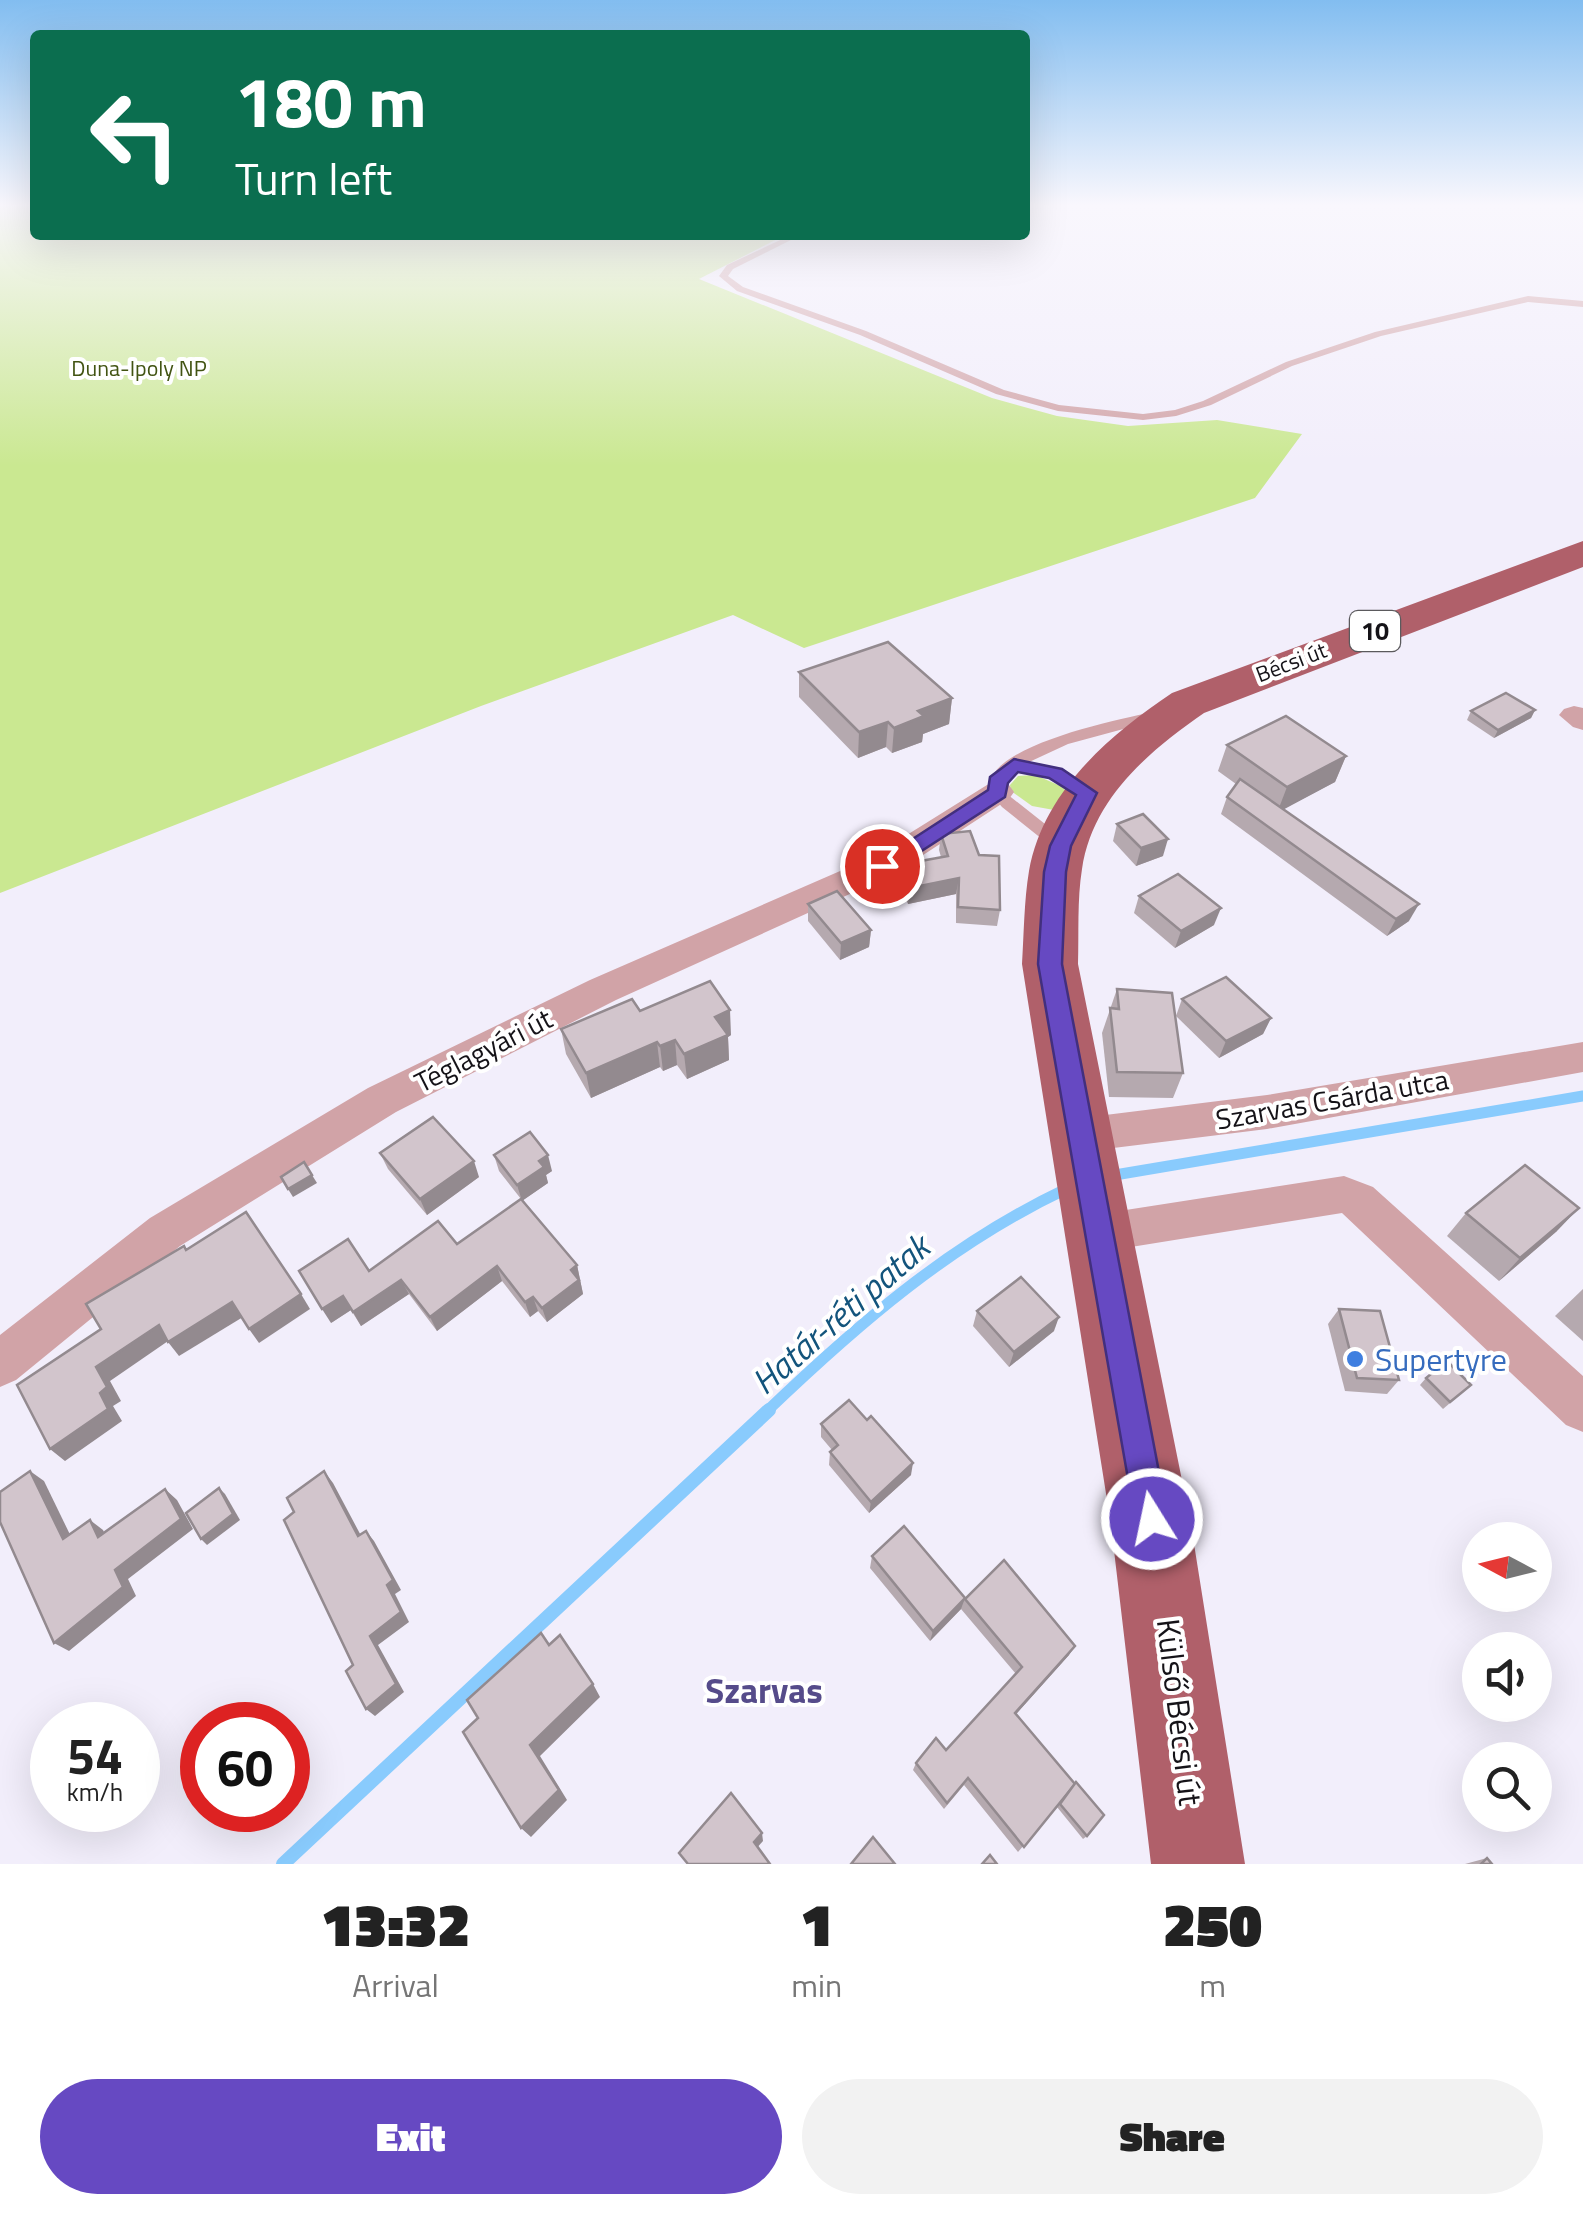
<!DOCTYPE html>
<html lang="en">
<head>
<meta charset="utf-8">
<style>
	:root { --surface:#fff; --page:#f2f2f2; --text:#222; --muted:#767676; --accent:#6649c2 }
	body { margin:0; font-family:"Titillium Web",sans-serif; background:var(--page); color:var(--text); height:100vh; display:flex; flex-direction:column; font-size:38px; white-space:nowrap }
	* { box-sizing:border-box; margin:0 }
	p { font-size:32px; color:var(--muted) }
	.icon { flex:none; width:55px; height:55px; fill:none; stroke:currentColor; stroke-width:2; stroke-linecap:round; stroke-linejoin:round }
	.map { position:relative; height:1864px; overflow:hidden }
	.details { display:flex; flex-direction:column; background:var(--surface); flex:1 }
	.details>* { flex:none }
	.top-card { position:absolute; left:30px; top:30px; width:1000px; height:210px; border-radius:10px; box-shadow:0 10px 40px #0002; background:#0b6e4f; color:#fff; overflow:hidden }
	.needle { width:65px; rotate:277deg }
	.fabs { position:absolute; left:1462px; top:1522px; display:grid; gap:20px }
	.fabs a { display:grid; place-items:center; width:90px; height:90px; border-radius:50%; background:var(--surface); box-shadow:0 10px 40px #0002; font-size:50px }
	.speed { position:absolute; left:30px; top:1702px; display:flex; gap:20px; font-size:50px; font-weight:700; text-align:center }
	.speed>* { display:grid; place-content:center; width:130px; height:130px; border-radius:50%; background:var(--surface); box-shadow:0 10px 40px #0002; line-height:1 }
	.speed small { font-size:25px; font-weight:400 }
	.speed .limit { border:15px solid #d22; background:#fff; color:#111 }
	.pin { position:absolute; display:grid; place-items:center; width:85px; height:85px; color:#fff; margin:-42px; border:5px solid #fff; border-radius:50%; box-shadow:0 2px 10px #0007 }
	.me { position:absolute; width:110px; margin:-55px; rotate:350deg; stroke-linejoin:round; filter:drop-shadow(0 0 8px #0008) }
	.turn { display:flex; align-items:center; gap:35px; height:210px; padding:0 40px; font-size:45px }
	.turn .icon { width:130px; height:130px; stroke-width:2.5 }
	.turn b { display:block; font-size:70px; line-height:85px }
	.eta { display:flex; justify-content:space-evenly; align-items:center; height:170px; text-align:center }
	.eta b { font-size:60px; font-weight:800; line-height:70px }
	.action { display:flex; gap:20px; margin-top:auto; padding:20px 40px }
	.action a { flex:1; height:115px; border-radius:60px; background:var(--accent); color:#fff; font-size:40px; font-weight:800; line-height:115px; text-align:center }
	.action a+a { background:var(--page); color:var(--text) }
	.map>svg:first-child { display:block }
	.green { fill:#cae891 }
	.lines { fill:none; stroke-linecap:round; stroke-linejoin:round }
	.stream-far1 { stroke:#89cbfd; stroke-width:11 }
	.stream { stroke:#89cbfd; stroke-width:14 }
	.lane { fill:#d1a3a7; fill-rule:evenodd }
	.street { fill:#d1a3a7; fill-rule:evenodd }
	.primary { fill:#b0606a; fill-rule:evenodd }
	.wall { fill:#b5a9af }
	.shaded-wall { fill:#938a8f }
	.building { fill:#d2c5cc; stroke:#938a8f; stroke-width:2.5 }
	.route { fill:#6649c2; stroke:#422f7e; stroke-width:2.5 }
	.shop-dot { fill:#3f7fe0; stroke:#fff; stroke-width:4 }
	.labels { text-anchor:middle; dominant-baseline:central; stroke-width:8; stroke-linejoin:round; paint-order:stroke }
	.far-park-label { font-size:22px; fill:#425413; stroke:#fff }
	.far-street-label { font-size:22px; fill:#151318; stroke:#fff }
	.shield { fill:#fff; stroke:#5b5a5d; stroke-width:2.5 }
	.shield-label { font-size:25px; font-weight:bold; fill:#151318 }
	.street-label { font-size:28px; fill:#151318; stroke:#fff }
	.near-shop-label { font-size:32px; fill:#366cbe; stroke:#fff; text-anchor:start }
	.near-street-label { font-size:32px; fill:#151318; stroke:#fff }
	.near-water-label { font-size:35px; font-style:italic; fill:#13547c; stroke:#fff }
	.near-neighbourhood-label { font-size:35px; font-weight:bold; fill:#554b8a; stroke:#fff }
</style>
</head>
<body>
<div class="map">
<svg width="1583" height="1864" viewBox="0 0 1583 1864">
	<rect width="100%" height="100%" fill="#f2eefb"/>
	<g class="green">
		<path d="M 0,205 L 35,205 L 35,235 L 785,235 L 699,279 L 992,398 L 1057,416 L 1128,426 L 1217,420 L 1302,434 L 1255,498 L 804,648 L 733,615 L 481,706 L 0,893 Z"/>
		<path d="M 1035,775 L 1063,787 L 1068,795 L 1054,810 L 1032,806 L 1011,791 L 1010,785 L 1018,776 Z"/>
	</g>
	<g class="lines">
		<g class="stream-far1">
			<path d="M 1109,1176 L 1583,1096"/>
			<path d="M 766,1412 C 858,1324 950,1244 1066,1189"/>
		</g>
		<path class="stream" d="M 283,1864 L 769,1410"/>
		<g class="lane">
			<path d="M 791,235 L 801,235 L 733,269 L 728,276 L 743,287 L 866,331 L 1004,390 L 1059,405 L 1143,414 L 1175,410 L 1203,401 L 1286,362 L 1375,332 L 1528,296 L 1583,301 L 1583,307 L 1528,302 L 1381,336 L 1292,366 L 1211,405 L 1176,416 L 1143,420 L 1058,411 L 996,394 L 860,335 L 737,291 L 719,276 L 727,265 Z"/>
			<path d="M 1159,711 L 1166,715 L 1164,718 L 1068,744 L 1027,763 L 1060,770 L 1093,789 L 1095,793 L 1093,797 L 1081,797 L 1050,777 L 1016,770 L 1007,779 L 1007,794 L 1064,839 L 1066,843 L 1064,847 L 1052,847 L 1002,807 L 990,793 C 990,791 992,779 992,777 C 1008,742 1122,718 1159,711 Z"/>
		</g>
		<g class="street">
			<path d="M 1574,706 L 1583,708 L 1583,730 L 1573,727 L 1559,715 L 1564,709 Z"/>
			<path d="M 998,782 L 1009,785 L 1014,792 L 1009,799 L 894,874 L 616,1000 L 396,1112 L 180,1246 L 16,1380 L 0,1387 L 0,1335 L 150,1218 L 368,1088 L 590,980 L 870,858 L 987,785 Z"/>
			<path d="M 1583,1042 L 1583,1072 L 1267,1129 L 1081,1152 L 1067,1147 L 1061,1135 L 1067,1123 L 1081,1118 L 1267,1095 Z"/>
			<path d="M 1344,1176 L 1373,1187 L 1583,1376 L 1583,1432 L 1566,1425 L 1342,1213 L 1100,1252 L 1085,1247 L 1078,1233 L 1085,1219 L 1100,1214 Z"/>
		</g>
		<path class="primary" d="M 1583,541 L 1583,567 L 1204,713 C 1149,751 1092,799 1082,869 C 1077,900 1079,933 1078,964 L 1191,1525 L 1245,1864 L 1151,1864 L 1111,1525 L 1022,964 C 1024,933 1024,901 1029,871 C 1043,792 1109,735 1172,693 Z"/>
	</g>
	<g class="wall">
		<path d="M 799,672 L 952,698 L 949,724 L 923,734 L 922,742 L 892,753 L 886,747 L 858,758 L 799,697 Z"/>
		<path d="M 1535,710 L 1531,718 L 1494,738 L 1467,720 L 1471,711 Z"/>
		<path d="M 1227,745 L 1346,756 L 1335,782 L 1283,809 L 1409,921 L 1387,936 L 1221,814 L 1227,797 L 1236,784 L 1218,771 Z"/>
		<path d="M 1117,824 L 1163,856 L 1136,866 L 1113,841 Z"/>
		<path d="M 941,834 L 1000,910 L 997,926 L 956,923 L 956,894 L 908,904 L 897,882 L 899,865 L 941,857 L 939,850 Z"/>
		<path d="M 1139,896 L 1214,925 L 1175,948 L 1134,913 Z"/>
		<path d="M 808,904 L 871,930 L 869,947 L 840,960 L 808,921 Z"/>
		<path d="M 1117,989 L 1183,1073 L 1173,1098 L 1109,1097 L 1102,1033 Z"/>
		<path d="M 1182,999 L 1271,1018 L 1263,1034 L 1219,1058 L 1176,1016 Z"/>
		<path d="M 640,1011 L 731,1035 L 728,1037 L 729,1060 L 687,1079 L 677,1065 L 663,1071 L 660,1067 L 591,1098 L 566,1054 L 561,1029 Z"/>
		<path d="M 380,1153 L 479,1177 L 427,1215 L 388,1169 Z"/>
		<path d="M 494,1155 L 552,1171 L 546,1175 L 548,1183 L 523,1200 L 577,1265 L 583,1294 L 547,1322 L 538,1311 L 530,1317 L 502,1281 L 437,1331 L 409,1294 L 361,1326 L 351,1310 L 331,1323 L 369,1271 L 457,1244 L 521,1199 L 499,1171 Z"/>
		<path d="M 1466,1213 L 1557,1231 L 1499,1281 L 1447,1236 Z"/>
		<path d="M 1583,1289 L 1583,1341 L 1555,1316 Z"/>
		<path d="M 1339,1309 L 1399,1380 L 1387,1394 L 1345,1391 L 1328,1324 Z"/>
		<path d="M 977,1311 L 1054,1331 L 1009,1367 L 973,1326 Z"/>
		<path d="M 1426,1378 L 1471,1385 L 1443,1409 L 1420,1385 Z"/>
		<path d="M 821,1424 L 911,1475 L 869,1513 L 829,1465 L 830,1452 L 832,1450 L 821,1437 Z"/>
		<path d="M 872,1556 L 965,1598 L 1069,1655 L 1016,1714 L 1087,1836 L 1083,1839 L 1057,1807 L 1018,1852 L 964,1785 L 944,1809 L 913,1770 L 916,1763 L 946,1750 L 1016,1674 L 961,1609 L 930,1641 L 870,1568 Z"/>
		<path d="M 1487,1858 L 1492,1864 L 1465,1864 Z"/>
	</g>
	<g class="shaded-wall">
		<path d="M 952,698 L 949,724 L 923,734 L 922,742 L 892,753 L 894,728 L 918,711 Z"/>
		<path d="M 1535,710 L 1531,718 L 1494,738 L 1498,730 Z"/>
		<path d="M 888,722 L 886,747 L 858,758 L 859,732 Z"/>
		<path d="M 1346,756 L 1335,782 L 1277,813 L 1287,787 Z"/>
		<path d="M 1168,839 L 1163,856 L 1136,866 L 1141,848 Z"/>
		<path d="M 959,878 L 956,894 L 908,904 L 910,888 Z"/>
		<path d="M 1419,904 L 1409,921 L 1387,936 L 1396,919 Z"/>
		<path d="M 1221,908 L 1214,925 L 1175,948 L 1181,931 Z"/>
		<path d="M 871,930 L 869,947 L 840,960 L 841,943 Z"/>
		<path d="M 730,1010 L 731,1035 L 728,1037 L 729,1060 L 687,1079 L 684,1054 L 715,1017 Z"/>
		<path d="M 1271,1018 L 1263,1034 L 1219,1058 L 1226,1041 Z"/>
		<path d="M 675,1040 L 677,1065 L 663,1071 L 660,1046 Z"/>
		<path d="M 657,1042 L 660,1067 L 591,1098 L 586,1073 Z"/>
		<path d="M 548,1155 L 552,1171 L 546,1175 L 548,1183 L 522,1201 L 517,1185 L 539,1161 Z"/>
		<path d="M 474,1161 L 479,1177 L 427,1215 L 420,1199 Z"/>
		<path d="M 312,1175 L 317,1183 L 293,1197 L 288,1189 Z"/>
		<path d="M 1579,1208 L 1557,1231 L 1499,1281 L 1520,1258 Z"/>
		<path d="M 577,1265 L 583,1294 L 547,1322 L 542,1308 L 571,1270 Z"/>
		<path d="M 497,1266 L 502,1281 L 437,1331 L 430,1317 Z"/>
		<path d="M 401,1280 L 409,1294 L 361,1326 L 353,1312 Z"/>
		<path d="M 301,1294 L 310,1309 L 259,1343 L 249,1329 Z"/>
		<path d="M 343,1296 L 351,1310 L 331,1323 L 322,1309 Z"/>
		<path d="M 533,1297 L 538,1311 L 530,1317 L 525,1302 Z"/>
		<path d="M 232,1302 L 243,1317 L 179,1356 L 168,1342 Z"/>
		<path d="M 1059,1317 L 1054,1331 L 1009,1367 L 1014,1352 Z"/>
		<path d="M 159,1325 L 171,1339 L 110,1381 L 121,1401 L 113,1406 L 122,1421 L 65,1461 L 50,1449 L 100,1393 L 96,1367 Z"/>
		<path d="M 913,1463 L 911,1475 L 869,1513 L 871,1502 Z"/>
		<path d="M 30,1471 L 44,1481 L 77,1549 L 63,1539 Z"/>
		<path d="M 324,1471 L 333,1483 L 367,1547 L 358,1536 Z"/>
		<path d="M 219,1488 L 225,1494 L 240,1520 L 207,1545 L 201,1539 Z"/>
		<path d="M 165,1489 L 177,1500 L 193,1529 L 128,1579 L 136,1596 L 69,1651 L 54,1643 Z"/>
		<path d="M 90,1520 L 103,1530 L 111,1547 L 98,1537 Z"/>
		<path d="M 366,1531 L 374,1541 L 401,1590 L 395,1594 L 409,1622 L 378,1645 L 404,1692 L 375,1716 L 366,1709 L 370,1636 Z"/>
		<path d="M 965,1598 L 961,1609 L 930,1641 L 933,1631 Z"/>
		<path d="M 1075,1646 L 1069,1655 L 1010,1721 L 1015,1713 Z"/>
		<path d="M 593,1684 L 600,1697 L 540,1756 L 567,1800 L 531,1837 L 521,1828 L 530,1745 Z"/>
		<path d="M 762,1833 L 763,1841 L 755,1850 L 754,1842 Z"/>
	</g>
	<g class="building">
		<path d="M 888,642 L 952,698 L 918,711 L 924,716 L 894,728 L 888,722 L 859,732 L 799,672 Z"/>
		<path d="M 1506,693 L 1535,710 L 1498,730 L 1471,711 Z"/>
		<path d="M 1286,716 L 1346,756 L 1287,787 L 1227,745 Z"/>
		<path d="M 1240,779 L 1419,904 L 1396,919 L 1227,797 Z"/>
		<path d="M 1143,814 L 1168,839 L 1141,848 L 1117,824 Z"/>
		<path d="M 970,831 L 979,855 L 999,856 L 1000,910 L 958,907 L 959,878 L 910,888 L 899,865 L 948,856 L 941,834 Z"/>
		<path d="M 1178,874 L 1221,908 L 1181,931 L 1139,896 Z"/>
		<path d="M 837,891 L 871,930 L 841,943 L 808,904 Z"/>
		<path d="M 1226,977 L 1271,1018 L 1226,1041 L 1182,999 Z"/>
		<path d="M 710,981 L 730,1010 L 715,1017 L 728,1035 L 684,1054 L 675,1040 L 660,1046 L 657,1042 L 586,1073 L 561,1029 L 632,999 L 640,1011 Z"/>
		<path d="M 1117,989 L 1172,993 L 1183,1073 L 1117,1072 L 1110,1008 L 1119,1009 Z"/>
		<path d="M 433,1117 L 474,1161 L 420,1199 L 380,1153 Z"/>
		<path d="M 530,1132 L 548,1155 L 539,1161 L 544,1167 L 517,1185 L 494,1155 Z"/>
		<path d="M 304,1162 L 312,1175 L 288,1189 L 281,1177 Z"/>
		<path d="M 1525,1165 L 1579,1208 L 1520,1258 L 1466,1213 Z"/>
		<path d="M 521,1199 L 577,1265 L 571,1270 L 579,1280 L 542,1308 L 533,1297 L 525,1302 L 497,1266 L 430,1317 L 401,1280 L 353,1312 L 343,1296 L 322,1309 L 299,1271 L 348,1239 L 369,1271 L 438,1221 L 457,1244 Z"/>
		<path d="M 246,1212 L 301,1294 L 249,1329 L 232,1302 L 168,1342 L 159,1325 L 96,1367 L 107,1387 L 100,1393 L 108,1409 L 50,1449 L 17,1385 L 101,1329 L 86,1304 L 184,1246 L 186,1250 Z"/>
		<path d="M 1021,1277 L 1059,1317 L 1014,1352 L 977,1311 Z"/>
		<path d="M 1339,1309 L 1380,1311 L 1399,1380 L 1357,1378 Z"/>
		<path d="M 1447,1361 L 1471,1385 L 1450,1402 L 1426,1378 Z"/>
		<path d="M 849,1400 L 867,1420 L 871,1416 L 913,1463 L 871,1502 L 830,1452 L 838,1445 L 821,1424 Z"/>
		<path d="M 30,1471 L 63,1539 L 90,1520 L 98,1537 L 165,1489 L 181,1519 L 115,1570 L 123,1587 L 54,1643 L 0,1522 L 0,1492 Z"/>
		<path d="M 324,1471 L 358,1536 L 366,1531 L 393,1580 L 387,1585 L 401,1612 L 370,1636 L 396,1684 L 366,1709 L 346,1671 L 353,1665 L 284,1520 L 294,1512 L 287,1498 Z"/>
		<path d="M 219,1488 L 233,1514 L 201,1539 L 186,1513 Z"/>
		<path d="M 904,1526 L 965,1598 L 933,1631 L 872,1556 Z"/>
		<path d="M 1004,1560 L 1075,1646 L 1015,1713 L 1075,1784 L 1024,1847 L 968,1778 L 947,1803 L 916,1763 L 936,1738 L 946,1750 L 1022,1667 L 965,1599 Z"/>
		<path d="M 541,1633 L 549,1645 L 560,1635 L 593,1684 L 530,1745 L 559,1790 L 521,1828 L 463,1732 L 478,1718 L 467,1700 Z"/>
		<path d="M 1076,1782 L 1104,1815 L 1087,1836 L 1060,1804 Z"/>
		<path d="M 731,1793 L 762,1833 L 754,1842 L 770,1864 L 688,1864 L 679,1853 Z"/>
		<path d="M 873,1837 L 895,1864 L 851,1864 Z"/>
		<path d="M 990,1855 L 997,1864 L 982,1864 Z"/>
		<path d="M 1487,1858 L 1492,1864 L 1481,1864 Z"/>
	</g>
	<linearGradient id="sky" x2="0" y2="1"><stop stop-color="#82bdf0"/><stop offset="0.44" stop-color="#f9f7fd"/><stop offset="1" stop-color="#f9f7fd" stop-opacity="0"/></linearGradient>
	<rect width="1583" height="466" fill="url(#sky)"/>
	<path class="route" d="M 1014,759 L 1062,769 L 1097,793 L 1071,846 L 1066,872 L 1062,964 L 1168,1519 L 1163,1531 L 1152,1536 L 1140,1531 L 1135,1519 L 1038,964 L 1044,872 L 1050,846 L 1076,795 L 1049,778 L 1018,772 L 1008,783 L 1005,797 L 889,872 L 882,874 L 871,866 L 988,790 L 990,777 Z"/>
	<circle class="shop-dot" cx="1355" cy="1359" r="10"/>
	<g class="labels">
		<g class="far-park-label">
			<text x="139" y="368">Duna-Ipoly NP</text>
		</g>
		<g class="far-street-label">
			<text transform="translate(1291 662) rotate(-21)">Bécsi út</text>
		</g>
		<rect class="shield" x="1350" y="611" width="50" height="40" rx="8"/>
		<g class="shield-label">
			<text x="1375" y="631">10</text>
		</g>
		<g class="street-label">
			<text transform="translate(483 1050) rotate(-27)">Téglagyári út</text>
			<text transform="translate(1332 1099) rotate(-10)">Szarvas Csárda utca</text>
		</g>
		<g class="near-shop-label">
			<text x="1375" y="1359">Supertyre</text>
		</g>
		<g class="near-street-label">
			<text transform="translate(1180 1712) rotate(83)">Külső Bécsi út</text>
		</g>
		<g class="near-water-label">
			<text transform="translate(840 1314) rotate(-41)">Határ-réti patak</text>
		</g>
		<g class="near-neighbourhood-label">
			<text x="764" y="1690">Szarvas</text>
		</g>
	</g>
</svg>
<div class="fabs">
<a><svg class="needle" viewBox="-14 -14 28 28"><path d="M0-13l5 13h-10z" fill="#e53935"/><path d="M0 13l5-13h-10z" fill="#767676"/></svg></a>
<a><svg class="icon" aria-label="sound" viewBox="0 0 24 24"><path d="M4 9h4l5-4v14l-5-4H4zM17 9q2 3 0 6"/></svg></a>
<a><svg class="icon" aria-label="search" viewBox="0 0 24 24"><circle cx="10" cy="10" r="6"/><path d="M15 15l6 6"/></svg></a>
</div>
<div class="speed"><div>54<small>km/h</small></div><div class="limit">60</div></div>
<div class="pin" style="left:882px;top:866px;background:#d93025"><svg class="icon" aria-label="arrive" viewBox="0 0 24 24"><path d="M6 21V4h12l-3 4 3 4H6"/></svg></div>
<svg class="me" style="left:1152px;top:1519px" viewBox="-20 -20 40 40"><circle r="17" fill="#6649c2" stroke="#fff" stroke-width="3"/><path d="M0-11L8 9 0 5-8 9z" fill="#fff"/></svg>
<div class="top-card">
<div class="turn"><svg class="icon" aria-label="left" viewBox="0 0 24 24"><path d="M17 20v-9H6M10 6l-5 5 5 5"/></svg><div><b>180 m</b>Turn left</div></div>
</div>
</div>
<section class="details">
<div class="eta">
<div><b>13:32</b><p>Arrival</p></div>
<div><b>1</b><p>min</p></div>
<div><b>250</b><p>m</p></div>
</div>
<div class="action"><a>Exit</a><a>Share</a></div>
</section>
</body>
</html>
